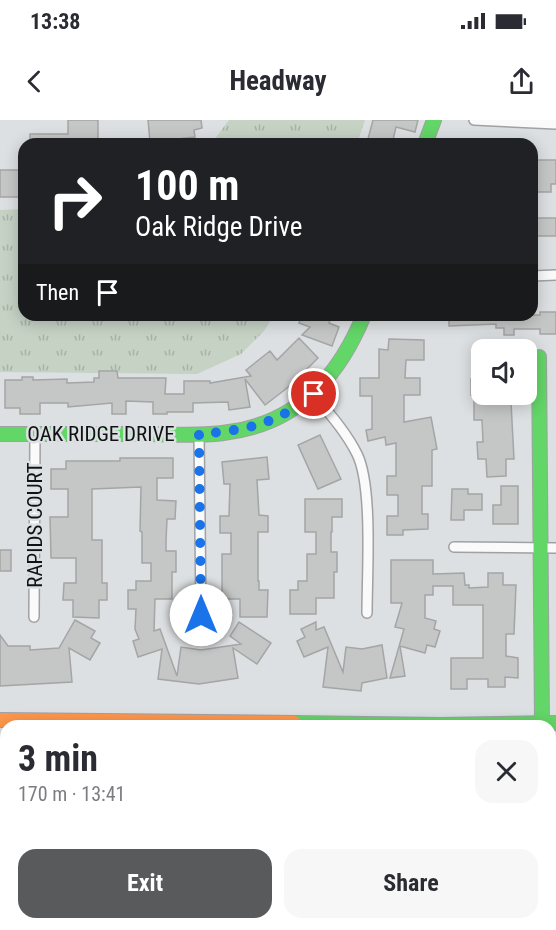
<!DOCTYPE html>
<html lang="en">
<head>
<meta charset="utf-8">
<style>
	:root { --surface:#fff; --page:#f7f7f7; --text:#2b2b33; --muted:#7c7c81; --accent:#585a5b }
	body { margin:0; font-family:"Roboto Condensed",sans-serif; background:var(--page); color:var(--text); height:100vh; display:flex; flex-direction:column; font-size:22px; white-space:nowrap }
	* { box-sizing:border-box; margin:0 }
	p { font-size:20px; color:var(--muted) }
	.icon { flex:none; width:33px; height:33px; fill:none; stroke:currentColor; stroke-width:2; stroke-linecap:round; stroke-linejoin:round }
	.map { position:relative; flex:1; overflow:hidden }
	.details { position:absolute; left:0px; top:600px; width:556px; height:210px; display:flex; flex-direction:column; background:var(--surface); border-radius:18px 18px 0 0; box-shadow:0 3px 15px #0003 }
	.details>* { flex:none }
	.banner { position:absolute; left:18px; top:18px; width:520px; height:183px; border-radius:18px; box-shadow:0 3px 15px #0003; background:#202124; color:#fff; overflow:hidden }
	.tools { position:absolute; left:471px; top:219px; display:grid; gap:12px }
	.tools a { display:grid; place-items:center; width:66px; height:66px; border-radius:12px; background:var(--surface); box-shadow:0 3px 15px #0003; font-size:30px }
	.pin { position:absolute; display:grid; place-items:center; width:51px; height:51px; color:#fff; margin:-26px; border:3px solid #fff; border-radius:50%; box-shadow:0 2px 6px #0007 }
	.me { position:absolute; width:66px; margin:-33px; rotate:0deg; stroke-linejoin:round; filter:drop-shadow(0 0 4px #0008) }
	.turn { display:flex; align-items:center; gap:21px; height:126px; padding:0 18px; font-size:27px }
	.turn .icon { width:78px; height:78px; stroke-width:2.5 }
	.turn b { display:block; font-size:42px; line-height:51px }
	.then { display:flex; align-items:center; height:57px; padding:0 18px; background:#0003; gap:12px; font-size:22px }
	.round { display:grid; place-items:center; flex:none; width:63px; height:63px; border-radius:18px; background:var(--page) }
	.head { display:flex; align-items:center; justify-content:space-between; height:102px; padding:0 18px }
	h1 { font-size:36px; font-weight:700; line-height:45px }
	.button { display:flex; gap:12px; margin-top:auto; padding:12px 18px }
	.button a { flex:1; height:69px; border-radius:18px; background:var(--accent); color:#fff; font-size:24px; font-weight:700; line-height:69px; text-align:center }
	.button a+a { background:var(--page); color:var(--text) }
	.status { display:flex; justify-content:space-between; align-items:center; height:42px; padding:0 30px; background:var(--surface); direction:ltr }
	.status svg { height:16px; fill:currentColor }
	header { display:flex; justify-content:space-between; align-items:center; height:78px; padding:0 18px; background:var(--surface); font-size:27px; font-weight:700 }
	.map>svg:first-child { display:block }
	.grass { fill:url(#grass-tufts) }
	.building { fill:#c5c6c6; stroke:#a4a5a5; stroke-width:1.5 }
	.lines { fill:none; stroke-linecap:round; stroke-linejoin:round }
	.street-casing { stroke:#9fa1a3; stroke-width:12 }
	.fast-casing { stroke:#9fa1a3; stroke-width:16 }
	.slow-casing { stroke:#9fa1a3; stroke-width:16 }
	.street { stroke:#fafafb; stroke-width:9 }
	.fast { stroke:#63d668; stroke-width:14 }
	.slow { stroke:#ff974d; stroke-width:14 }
	.route { stroke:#1a73e8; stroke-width:10; stroke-dasharray:0 18 }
	.labels { text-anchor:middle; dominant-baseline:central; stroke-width:5; stroke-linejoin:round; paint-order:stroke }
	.street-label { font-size:21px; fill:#111213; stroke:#dce0e3 }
</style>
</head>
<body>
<div class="status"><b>13:38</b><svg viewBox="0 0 49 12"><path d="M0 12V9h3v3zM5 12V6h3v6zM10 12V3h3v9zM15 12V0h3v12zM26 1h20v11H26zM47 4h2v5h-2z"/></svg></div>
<header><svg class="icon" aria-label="back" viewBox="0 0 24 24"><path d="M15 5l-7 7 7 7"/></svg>Headway<svg class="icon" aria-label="share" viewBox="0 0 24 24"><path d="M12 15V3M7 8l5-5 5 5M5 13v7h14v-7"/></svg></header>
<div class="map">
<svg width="556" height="810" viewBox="0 0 556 810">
	<defs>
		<pattern id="grass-tufts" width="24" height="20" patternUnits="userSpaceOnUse" patternTransform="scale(1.5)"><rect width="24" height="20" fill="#c5d2c4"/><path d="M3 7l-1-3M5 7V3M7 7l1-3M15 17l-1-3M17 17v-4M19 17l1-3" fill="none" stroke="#a8b3a8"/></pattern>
	</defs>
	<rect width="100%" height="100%" fill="#dde0e2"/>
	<g class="grass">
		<path d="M 229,0 L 365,0 L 357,24 L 211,24 Z"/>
		<path d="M 24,89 L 24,195 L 274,195 L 264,211 L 241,234 L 197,254 L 0,252 L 0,90 Z"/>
		<rect x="310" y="804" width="163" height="6"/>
	</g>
	<g class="building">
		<path d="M 68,0 L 98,0 L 98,24 L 30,24 L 30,14 L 68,14 Z"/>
		<path d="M 148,0 L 201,0 L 202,8 L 194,10 L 195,17 L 150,22 Z"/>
		<path d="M 373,0 L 418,0 L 415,12 L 396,7 L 392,24 L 368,19 Z"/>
		<path d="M 533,40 L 556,40 L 556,64 L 551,64 L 551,72 L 533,72 Z"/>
		<rect x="0" y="50" width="24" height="27"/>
		<rect x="532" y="98" width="24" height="18"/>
		<path d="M 540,192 L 556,192 L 556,214 L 540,214 L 540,209 L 514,209 L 514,215 L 504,215 L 504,208 L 496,208 L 496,204 L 449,206 L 449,195 L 540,195 Z"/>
		<path d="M 302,195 L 332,195 L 329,203 L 339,207 L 332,226 L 302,215 L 310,207 L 299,203 Z"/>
		<path d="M 299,218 L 318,238 L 291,265 L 265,285 L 245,259 L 250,287 L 229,290 L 228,282 L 193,283 L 193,292 L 167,292 L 167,294 L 153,294 L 153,282 L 126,281 L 126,294 L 112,294 L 112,283 L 68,287 L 68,283 L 40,283 L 40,294 L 20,294 L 20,288 L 5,288 L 5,260 L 22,260 L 22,257 L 33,257 L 33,260 L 67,259 L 67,263 L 94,262 L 94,258 L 99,258 L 99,251 L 117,251 L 118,258 L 166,258 L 165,274 L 184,274 L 184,261 L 210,261 L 210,263 L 251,256 L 246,250 L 270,231 L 277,240 Z"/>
		<path d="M 389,219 L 424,220 L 424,240 L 406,240 L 405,258 L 420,258 L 420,275 L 404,275 L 404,302 L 431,297 L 437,329 L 432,330 L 432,366 L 422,366 L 422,394 L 428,394 L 428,409 L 403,410 L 403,415 L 387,415 L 387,396 L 398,396 L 398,375 L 387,375 L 387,356 L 396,356 L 396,323 L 386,325 L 385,317 L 368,321 L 366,310 L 372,309 L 372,276 L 360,276 L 360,258 L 379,258 L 379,229 L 388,230 Z"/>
		<path d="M 471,259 L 482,259 L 482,274 L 488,274 L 488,283 L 511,282 L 514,339 L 506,339 L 506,356 L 487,357 L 486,339 L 478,339 L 477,322 L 483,322 L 482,300 L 474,300 L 474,275 L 471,275 Z"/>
		<path d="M 320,315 L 341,359 L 318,369 L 298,325 Z"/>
		<path d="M 267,337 L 269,359 L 257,360 L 259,395 L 268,396 L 268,412 L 258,412 L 258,461 L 259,461 L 259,470 L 268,470 L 267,497 L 240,497 L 240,479 L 222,479 L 222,434 L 231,434 L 231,413 L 220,413 L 220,396 L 229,396 L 230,364 L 224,364 L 222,342 Z"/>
		<path d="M 120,338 L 173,338 L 173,358 L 157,358 L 157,380 L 176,381 L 175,399 L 167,399 L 166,421 L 166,431 L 176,431 L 176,452 L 172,452 L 172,479 L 155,479 L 154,511 L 160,509 L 177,556 L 181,527 L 201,530 L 241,524 L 230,516 L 239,502 L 271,523 L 257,544 L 233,528 L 238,558 L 199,564 L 158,559 L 162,529 L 138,537 L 133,521 L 139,519 L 135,509 L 136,489 L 128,489 L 128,470 L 136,470 L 136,461 L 151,461 L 151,443 L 142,443 L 142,412 L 140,411 L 141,367 L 92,369 L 92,420 L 102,420 L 102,463 L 107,463 L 107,480 L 99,480 L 99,498 L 73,497 L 73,480 L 63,480 L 64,463 L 76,463 L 76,438 L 51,438 L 50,397 L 68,397 L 68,369 L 51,369 L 51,349 L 66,349 L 66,341 L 120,341 Z"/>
		<path d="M 501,366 L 518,366 L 518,404 L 493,404 L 493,385 L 501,385 Z"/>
		<path d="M 452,369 L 468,369 L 468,374 L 482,374 L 482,390 L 464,390 L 464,400 L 451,400 Z"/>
		<path d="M 305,379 L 342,379 L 342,397 L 332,397 L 332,412 L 331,412 L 331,432 L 337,432 L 337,452 L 334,452 L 334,478 L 316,478 L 316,494 L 290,494 L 290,470 L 298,470 L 298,461 L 307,461 L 307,434 L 316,434 L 316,412 L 305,412 Z"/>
		<rect x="0" y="430" width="11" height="21"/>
		<path d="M 391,440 L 433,440 L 433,454 L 464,453 L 465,465 L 469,465 L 469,468 L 488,467 L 488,453 L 503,453 L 503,465 L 516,465 L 514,514 L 506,514 L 506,536 L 518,538 L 518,558 L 505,557 L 505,567 L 488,567 L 488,559 L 467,559 L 467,569 L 451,569 L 451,538 L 483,538 L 483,485 L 453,485 L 453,466 L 433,466 L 433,475 L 425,475 L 425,498 L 436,501 L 434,509 L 440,511 L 435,527 L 427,525 L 425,533 L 400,526 L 405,556 L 390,558 L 404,509 L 395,507 L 402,483 L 391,483 Z"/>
		<path d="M 75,500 L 95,511 L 91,518 L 100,523 L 90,540 L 69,528 L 72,562 L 0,566 L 0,515 L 8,526 L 30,526 L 30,530 L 59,528 Z"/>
		<path d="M 316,502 L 316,510 L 324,507 L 343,552 L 346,527 L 362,529 L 382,525 L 387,558 L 362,563 L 361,571 L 323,567 L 328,527 L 304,537 L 297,521 L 305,517 L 301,509 Z"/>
	</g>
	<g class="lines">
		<g class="street-casing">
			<g id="street">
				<path d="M 474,0 L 556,4"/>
				<path d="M 532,156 L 556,155"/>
				<path d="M 314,275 C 329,293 346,312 357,334 C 373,366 367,454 367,493"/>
				<path d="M 199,314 L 201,495"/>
				<path d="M 454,427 L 556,428"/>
				<path d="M 34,497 L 35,314"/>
				<path d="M 550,762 L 555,762 L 555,810"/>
				<path d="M 150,804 L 150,810"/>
				<path d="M 303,804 L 303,810"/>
			</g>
		</g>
		<g class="fast-casing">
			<g id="fast">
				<path d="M 425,24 L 434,0"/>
				<path d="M 539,237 L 542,603"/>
				<path d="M 0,314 C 47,314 95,314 142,314 C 171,314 201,317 229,312 C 298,303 339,256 364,195"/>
				<path d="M 294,603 L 441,605 L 556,603"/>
			</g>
		</g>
		<g class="slow-casing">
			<path id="slow" d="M 0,600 L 294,603"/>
		</g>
		<use href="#street" class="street"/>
		<use href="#fast" class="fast"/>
		<use href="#slow" class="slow"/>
	</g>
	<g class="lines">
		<path class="route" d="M 201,495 L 199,314 C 247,310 275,305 314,274"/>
	</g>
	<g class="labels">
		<g class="street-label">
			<text x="101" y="314">OAK RIDGE DRIVE</text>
			<text transform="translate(35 405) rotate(-90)">RAPIDS COURT</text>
		</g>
	</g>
</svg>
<div class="tools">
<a><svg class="icon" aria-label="sound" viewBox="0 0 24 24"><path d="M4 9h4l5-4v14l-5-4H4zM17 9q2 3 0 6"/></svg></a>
</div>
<div class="pin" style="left:314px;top:274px;background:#d93025"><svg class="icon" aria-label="arrive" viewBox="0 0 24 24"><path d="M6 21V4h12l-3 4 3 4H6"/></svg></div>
<svg class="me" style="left:201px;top:495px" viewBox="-20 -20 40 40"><circle r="19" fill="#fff"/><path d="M0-13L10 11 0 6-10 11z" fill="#1a73e8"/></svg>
<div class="banner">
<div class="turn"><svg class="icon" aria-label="right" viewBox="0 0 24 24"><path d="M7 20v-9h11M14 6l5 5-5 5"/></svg><div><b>100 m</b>Oak Ridge Drive</div></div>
<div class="then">Then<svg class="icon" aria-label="arrive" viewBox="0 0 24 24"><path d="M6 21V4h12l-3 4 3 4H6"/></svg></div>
</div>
<section class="details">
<div class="head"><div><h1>3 min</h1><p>170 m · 13:41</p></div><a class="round"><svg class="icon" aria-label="close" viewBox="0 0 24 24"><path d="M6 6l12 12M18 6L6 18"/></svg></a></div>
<div class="button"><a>Exit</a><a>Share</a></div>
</section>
</div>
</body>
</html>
